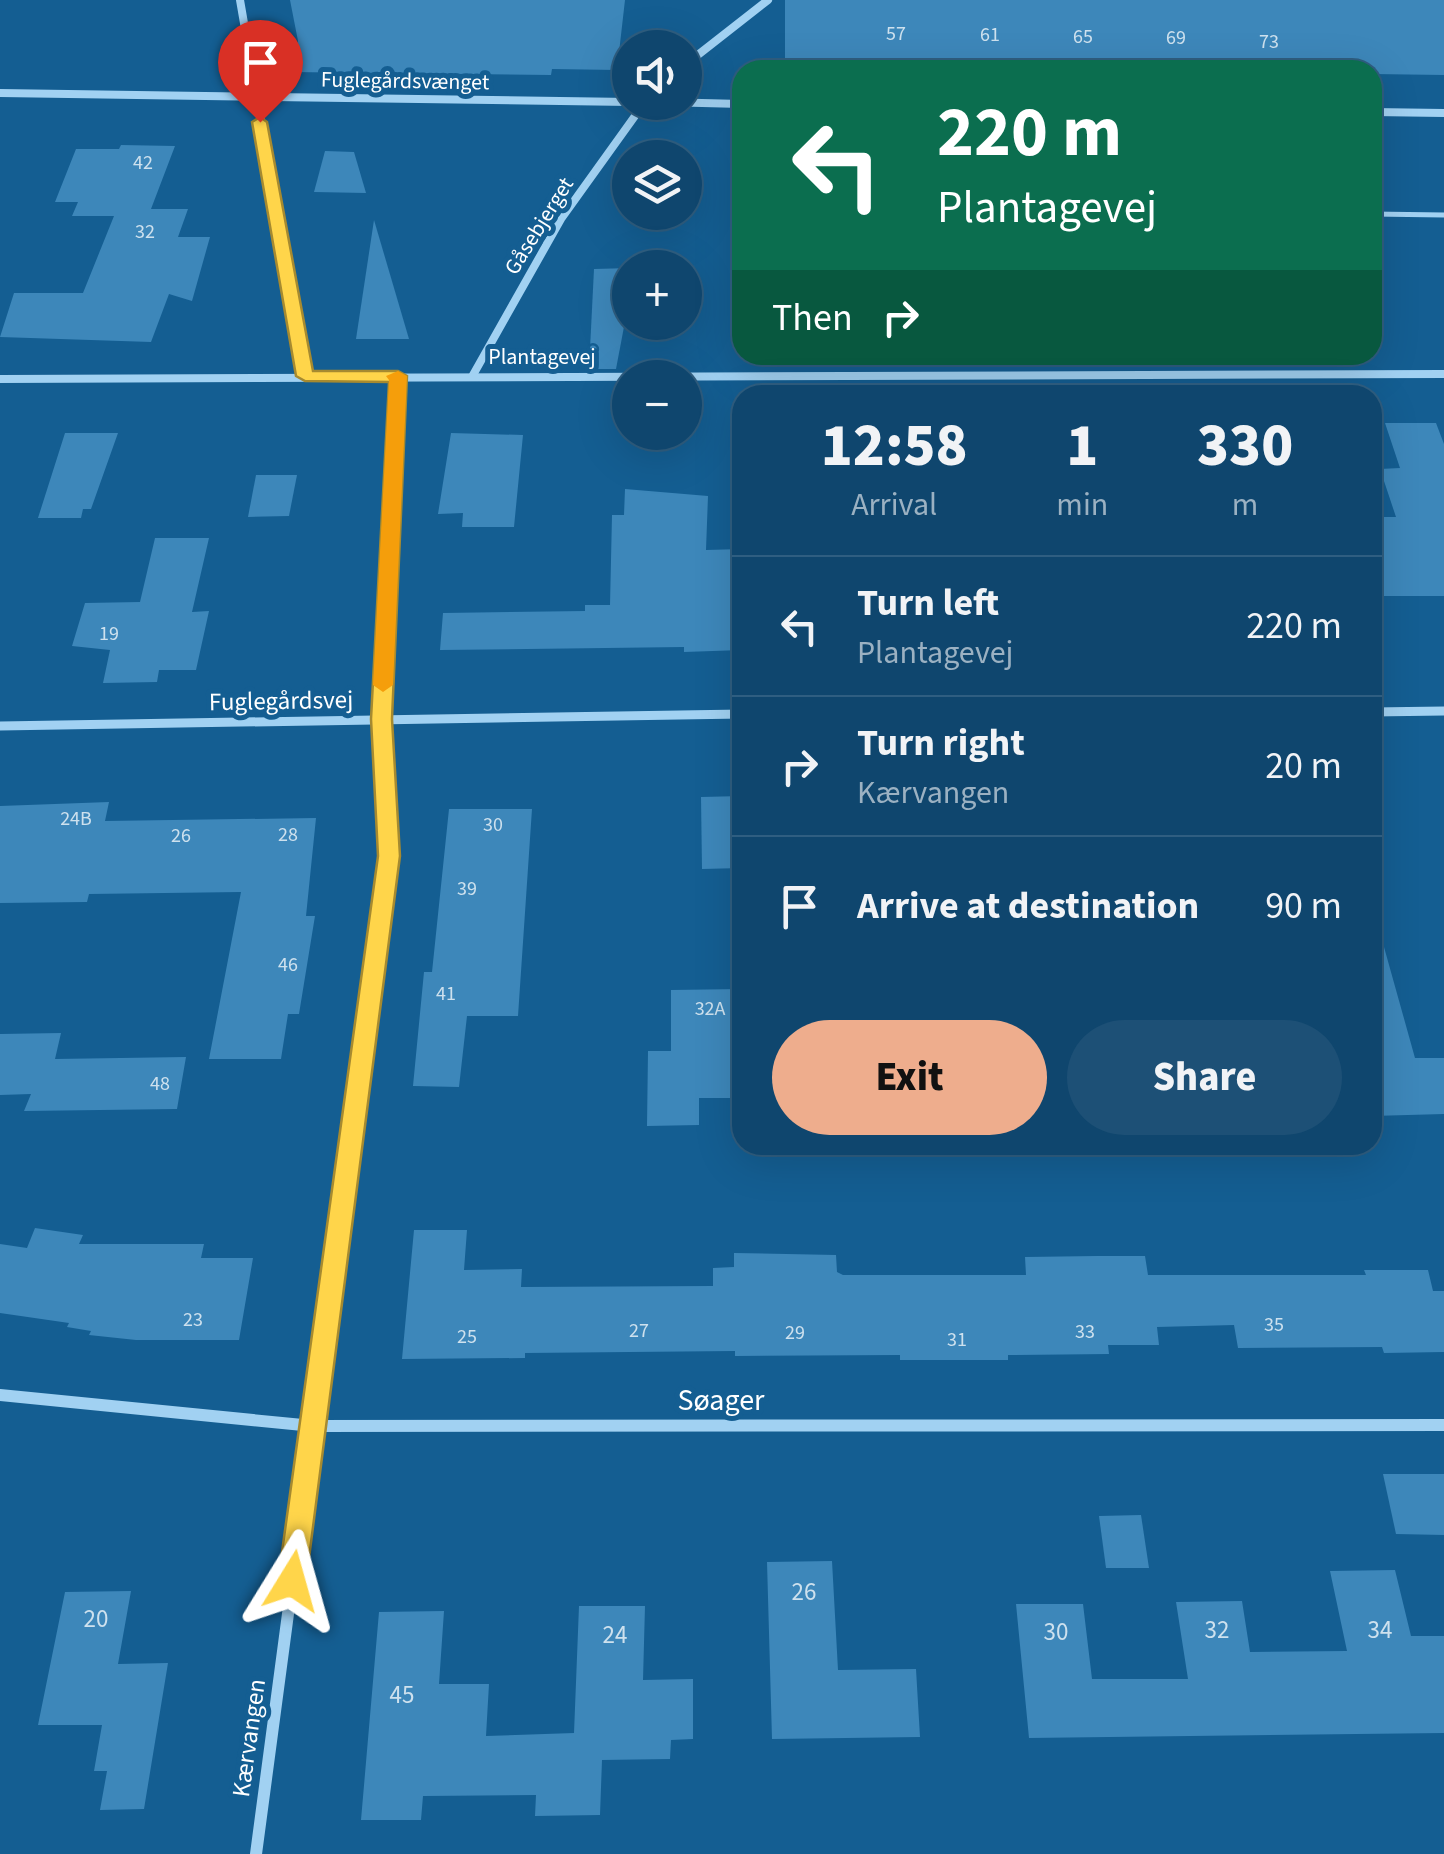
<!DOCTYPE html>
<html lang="en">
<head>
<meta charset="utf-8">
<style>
	:root { --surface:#0f466e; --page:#1d5076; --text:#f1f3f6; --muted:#9bb1c2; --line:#2f5e81; --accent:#eead8d }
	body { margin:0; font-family:"Source Sans 3",sans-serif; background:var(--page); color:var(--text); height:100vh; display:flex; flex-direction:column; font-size:38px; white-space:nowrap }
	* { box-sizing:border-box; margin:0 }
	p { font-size:32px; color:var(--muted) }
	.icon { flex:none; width:55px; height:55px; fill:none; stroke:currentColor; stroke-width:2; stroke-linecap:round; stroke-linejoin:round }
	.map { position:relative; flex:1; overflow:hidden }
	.panel { position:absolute; left:732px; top:385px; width:650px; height:770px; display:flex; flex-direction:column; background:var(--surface); border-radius:30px; box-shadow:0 10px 40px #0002,0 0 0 2px var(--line) }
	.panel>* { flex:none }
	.banner { position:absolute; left:732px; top:60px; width:650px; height:305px; border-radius:30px; box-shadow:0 10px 40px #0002,0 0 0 2px var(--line); background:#0b6e4f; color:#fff; overflow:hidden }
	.buttons { position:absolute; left:612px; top:30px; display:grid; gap:20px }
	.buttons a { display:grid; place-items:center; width:90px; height:90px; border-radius:50%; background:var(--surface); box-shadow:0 10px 40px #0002,0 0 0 2px var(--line); font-size:50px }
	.pin { position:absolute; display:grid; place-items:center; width:85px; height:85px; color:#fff; margin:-102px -42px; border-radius:50% 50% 50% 0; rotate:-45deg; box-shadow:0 0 10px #0007 }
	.pin .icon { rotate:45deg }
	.me { position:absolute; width:110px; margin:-55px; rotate:8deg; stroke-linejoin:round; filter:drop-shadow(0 0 8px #0008) }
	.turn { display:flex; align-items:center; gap:35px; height:210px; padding:0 40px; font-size:45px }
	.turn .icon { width:130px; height:130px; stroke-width:2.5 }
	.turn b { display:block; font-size:70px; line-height:85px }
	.then { display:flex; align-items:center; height:95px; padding:0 40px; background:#0003; gap:20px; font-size:38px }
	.eta { display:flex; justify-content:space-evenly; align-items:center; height:170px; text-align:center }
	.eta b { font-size:60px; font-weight:800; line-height:70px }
	.button { display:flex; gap:20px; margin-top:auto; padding:20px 40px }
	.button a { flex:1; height:115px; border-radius:60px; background:var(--accent); color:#111; font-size:40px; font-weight:800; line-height:115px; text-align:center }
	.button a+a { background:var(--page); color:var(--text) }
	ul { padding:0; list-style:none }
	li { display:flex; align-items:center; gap:30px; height:140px; padding:0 40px; border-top:2px solid var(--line) }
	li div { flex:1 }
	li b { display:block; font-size:38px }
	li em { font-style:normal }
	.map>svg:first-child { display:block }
	.building { fill:#3d87ba }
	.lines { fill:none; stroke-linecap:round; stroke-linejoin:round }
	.lane { stroke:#a1d1f2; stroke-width:5 }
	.street-far2 { stroke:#a1d1f2; stroke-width:8 }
	.street-far1 { stroke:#a1d1f2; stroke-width:9 }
	.street { stroke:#a1d1f2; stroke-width:12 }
	.route { fill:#ffd54a; stroke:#a68a30; stroke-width:2.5 }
	.slow { fill:#f59e0b }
	.labels { text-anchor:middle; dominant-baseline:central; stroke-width:10; stroke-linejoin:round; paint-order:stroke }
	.number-label { font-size:20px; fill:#cee1ee }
	.far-street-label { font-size:22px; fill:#fff; stroke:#145e92 }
	.street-label { font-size:25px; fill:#fff; stroke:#145e92 }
	.near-number-label { font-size:25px; fill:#cee1ee }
	.near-street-label { font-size:30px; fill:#fff; stroke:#145e92 }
</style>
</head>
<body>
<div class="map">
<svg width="1444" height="1854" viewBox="0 0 1444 1854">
	<rect width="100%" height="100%" fill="#145e92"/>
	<g class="building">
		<path d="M 290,0 L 625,0 L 617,70 L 552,69 L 551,75 L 289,72 L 298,41 Z"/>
		<path d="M 785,0 L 1444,0 L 1444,75 L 1372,74 L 1372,70 L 785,70 Z"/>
		<path d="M 121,145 L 175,146 L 151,209 L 188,209 L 178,237 L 210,237 L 192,301 L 169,294 L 151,342 L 0,337 L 14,293 L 83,293 L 114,216 L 72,216 L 78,202 L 55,202 L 76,149 L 119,149 Z"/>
		<path d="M 325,151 L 354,152 L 366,193 L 314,192 Z"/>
		<path d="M 374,220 L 409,339 L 356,339 Z"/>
		<path d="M 630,268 L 630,295 L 616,369 L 589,369 L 594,269 Z"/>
		<path d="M 1385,423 L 1436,423 L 1444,444 L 1444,596 L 1372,596 L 1372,517 L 1396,517 L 1380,469 L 1400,468 Z"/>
		<path d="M 65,433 L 118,433 L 91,509 L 83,509 L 81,518 L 38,518 Z"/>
		<path d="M 451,433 L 523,435 L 514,527 L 462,527 L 463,513 L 438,514 Z"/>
		<path d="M 256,475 L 297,475 L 289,516 L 248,517 Z"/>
		<path d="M 625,489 L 708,496 L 706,550 L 742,549 L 742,650 L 684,652 L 684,647 L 440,650 L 443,613 L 585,611 L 585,605 L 610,605 L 612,515 L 624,515 Z"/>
		<path d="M 155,538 L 209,538 L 192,612 L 209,611 L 196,670 L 159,670 L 157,682 L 103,683 L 110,650 L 72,646 L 85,603 L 140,602 Z"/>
		<path d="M 742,796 L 742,868 L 702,869 L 701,797 Z"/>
		<path d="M 109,802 L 105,821 L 316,818 L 306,916 L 315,916 L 299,1014 L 288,1014 L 281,1059 L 209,1059 L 241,892 L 89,894 L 87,902 L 0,903 L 0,806 Z"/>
		<path d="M 449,809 L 532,809 L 518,1016 L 467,1016 L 459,1087 L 413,1086 L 424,972 L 432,972 Z"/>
		<path d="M 1384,947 L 1415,1058 L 1444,1058 L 1444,1114 L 1372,1116 L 1372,949 Z"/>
		<path d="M 742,989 L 742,1098 L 699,1098 L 699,1125 L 647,1126 L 648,1051 L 671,1051 L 671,990 Z"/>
		<path d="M 61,1033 L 55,1059 L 186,1057 L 177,1109 L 24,1111 L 31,1094 L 0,1095 L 0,1034 Z"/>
		<path d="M 35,1228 L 83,1235 L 79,1244 L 204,1244 L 201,1258 L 253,1258 L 239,1340 L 136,1340 L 89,1335 L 91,1331 L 67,1327 L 69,1323 L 0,1313 L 0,1244 L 27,1248 Z"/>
		<path d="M 414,1230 L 467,1230 L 464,1270 L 522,1269 L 521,1287 L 713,1286 L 713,1268 L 734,1267 L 734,1253 L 836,1255 L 837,1272 L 843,1275 L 1026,1275 L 1025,1257 L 1097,1256 L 1145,1256 L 1148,1275 L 1366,1275 L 1364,1270 L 1428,1270 L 1433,1291 L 1444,1291 L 1444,1352 L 1384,1353 L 1382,1347 L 1238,1348 L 1234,1325 L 1157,1327 L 1159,1345 L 1108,1345 L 1109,1354 L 1008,1355 L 1008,1360 L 900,1360 L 900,1355 L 735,1356 L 735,1351 L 525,1353 L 525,1358 L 402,1359 Z"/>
		<path d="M 1383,1474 L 1444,1474 L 1444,1535 L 1396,1534 Z"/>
		<path d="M 1141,1515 L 1149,1568 L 1106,1568 L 1099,1516 Z"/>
		<path d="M 832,1561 L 838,1670 L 916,1669 L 920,1737 L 772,1739 L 767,1562 Z"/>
		<path d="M 1395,1570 L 1411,1636 L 1444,1636 L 1444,1733 L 1029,1738 L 1016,1604 L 1083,1604 L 1092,1679 L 1188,1679 L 1176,1602 L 1242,1601 L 1250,1652 L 1347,1651 L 1330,1571 Z"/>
		<path d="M 131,1591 L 118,1664 L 168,1663 L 144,1809 L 100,1810 L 107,1771 L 94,1771 L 102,1725 L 38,1725 L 65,1592 Z"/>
		<path d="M 579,1606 L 645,1606 L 643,1680 L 693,1679 L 693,1739 L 671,1740 L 670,1759 L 602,1760 L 600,1815 L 535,1816 L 536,1795 L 423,1796 L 421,1820 L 361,1820 L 379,1612 L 444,1611 L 439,1684 L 489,1684 L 486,1736 L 574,1733 Z"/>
	</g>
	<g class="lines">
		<path class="lane" d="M 1372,214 L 1444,215"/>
		<g class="street-far2">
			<path d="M 240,0 L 305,376"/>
			<path d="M 685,65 L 768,0"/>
			<path d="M 0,93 L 630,102"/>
			<path d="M 662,102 L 742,104"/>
			<path d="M 1372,112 L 1444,113"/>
			<path d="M 473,375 L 561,219 L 645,102"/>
			<path d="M 0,379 L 1444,374"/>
			<path d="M 394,465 L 398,376"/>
		</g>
		<g class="street-far1">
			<path d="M 1372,712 L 1444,711"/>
			<path d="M 0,726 L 742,714"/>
			<path d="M 361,1069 L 389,856 L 381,719 L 394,463"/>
		</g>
		<g class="street">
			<path d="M 0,1395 L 313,1426 L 1444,1425"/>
			<path d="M 256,1854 L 361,1066"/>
		</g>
	</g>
	<path class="route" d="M 260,117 L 267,122 L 313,371 L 398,371 L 407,376 L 392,719 L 400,856 L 306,1581 L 302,1591 L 292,1595 L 282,1591 L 278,1581 L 378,856 L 371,719 L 389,382 L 305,381 L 296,376 L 252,122 Z"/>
	<path class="slow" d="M 398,371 L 407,376 L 393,685 L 383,692 L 373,685 L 389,380 L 386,376 Z"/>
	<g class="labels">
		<g class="number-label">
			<text x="896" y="34">57</text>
			<text x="990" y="35">61</text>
			<text x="1083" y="37">65</text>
			<text x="1176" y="38">69</text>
			<text x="1269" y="42">73</text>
			<text x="143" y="163">42</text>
			<text x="145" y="232">32</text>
			<text x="109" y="634">19</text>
			<text x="76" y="819">24B</text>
			<text x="493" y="825">30</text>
			<text x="288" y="835">28</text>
			<text x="181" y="836">26</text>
			<text x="467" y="889">39</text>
			<text x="288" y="965">46</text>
			<text x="446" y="994">41</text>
			<text x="710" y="1009">32A</text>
			<text x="160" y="1084">48</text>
			<text x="193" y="1320">23</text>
			<text x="1274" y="1325">35</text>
			<text x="639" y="1331">27</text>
			<text x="1085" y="1332">33</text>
			<text x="795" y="1333">29</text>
			<text x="467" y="1337">25</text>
			<text x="957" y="1340">31</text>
		</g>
		<g class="far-street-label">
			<text transform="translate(405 81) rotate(1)">Fuglegårdsvænget</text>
			<text transform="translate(539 226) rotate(-58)">Gåsebjerget</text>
			<text x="542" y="357">Plantagevej</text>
		</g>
		<g class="street-label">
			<text transform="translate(281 701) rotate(-1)">Fuglegårdsvej</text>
			<text transform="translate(249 1738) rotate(-82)">Kærvangen</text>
		</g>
		<g class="near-number-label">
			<text x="804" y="1592">26</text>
			<text x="96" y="1619">20</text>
			<text x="1217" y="1630">32</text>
			<text x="1380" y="1630">34</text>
			<text x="1056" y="1632">30</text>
			<text x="615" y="1635">24</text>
			<text x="402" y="1695">45</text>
		</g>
		<g class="near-street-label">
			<text x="721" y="1400">Søager</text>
		</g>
	</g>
</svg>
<div class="buttons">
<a><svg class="icon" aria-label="sound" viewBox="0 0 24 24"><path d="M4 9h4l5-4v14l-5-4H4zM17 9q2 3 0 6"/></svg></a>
<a><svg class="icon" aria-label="layers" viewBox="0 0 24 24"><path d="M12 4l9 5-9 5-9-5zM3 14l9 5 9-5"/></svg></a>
<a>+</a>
<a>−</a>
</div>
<div class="pin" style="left:260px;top:122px;background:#d93025"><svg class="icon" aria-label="arrive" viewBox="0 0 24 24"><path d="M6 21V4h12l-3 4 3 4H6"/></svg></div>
<svg class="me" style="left:292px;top:1581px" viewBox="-20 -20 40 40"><path d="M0-17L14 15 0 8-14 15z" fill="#ffd54a" stroke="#fff" stroke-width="4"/></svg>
<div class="banner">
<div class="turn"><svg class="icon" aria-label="left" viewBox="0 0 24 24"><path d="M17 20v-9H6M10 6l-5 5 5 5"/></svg><div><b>220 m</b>Plantagevej</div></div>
<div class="then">Then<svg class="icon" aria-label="right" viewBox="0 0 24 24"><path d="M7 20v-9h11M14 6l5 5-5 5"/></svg></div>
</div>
<section class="panel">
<div class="eta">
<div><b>12:58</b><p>Arrival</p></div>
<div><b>1</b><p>min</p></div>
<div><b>330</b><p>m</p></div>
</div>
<ul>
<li><svg class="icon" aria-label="left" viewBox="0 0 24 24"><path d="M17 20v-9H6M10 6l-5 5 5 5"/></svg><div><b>Turn left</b><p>Plantagevej</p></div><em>220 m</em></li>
<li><svg class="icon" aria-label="right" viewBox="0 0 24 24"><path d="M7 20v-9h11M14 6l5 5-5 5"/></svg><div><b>Turn right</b><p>Kærvangen</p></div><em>20 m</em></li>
<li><svg class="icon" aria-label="arrive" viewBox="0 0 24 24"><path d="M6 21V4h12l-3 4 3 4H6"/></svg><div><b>Arrive at destination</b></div><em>90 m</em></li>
</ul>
<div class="button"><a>Exit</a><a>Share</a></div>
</section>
</div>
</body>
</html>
